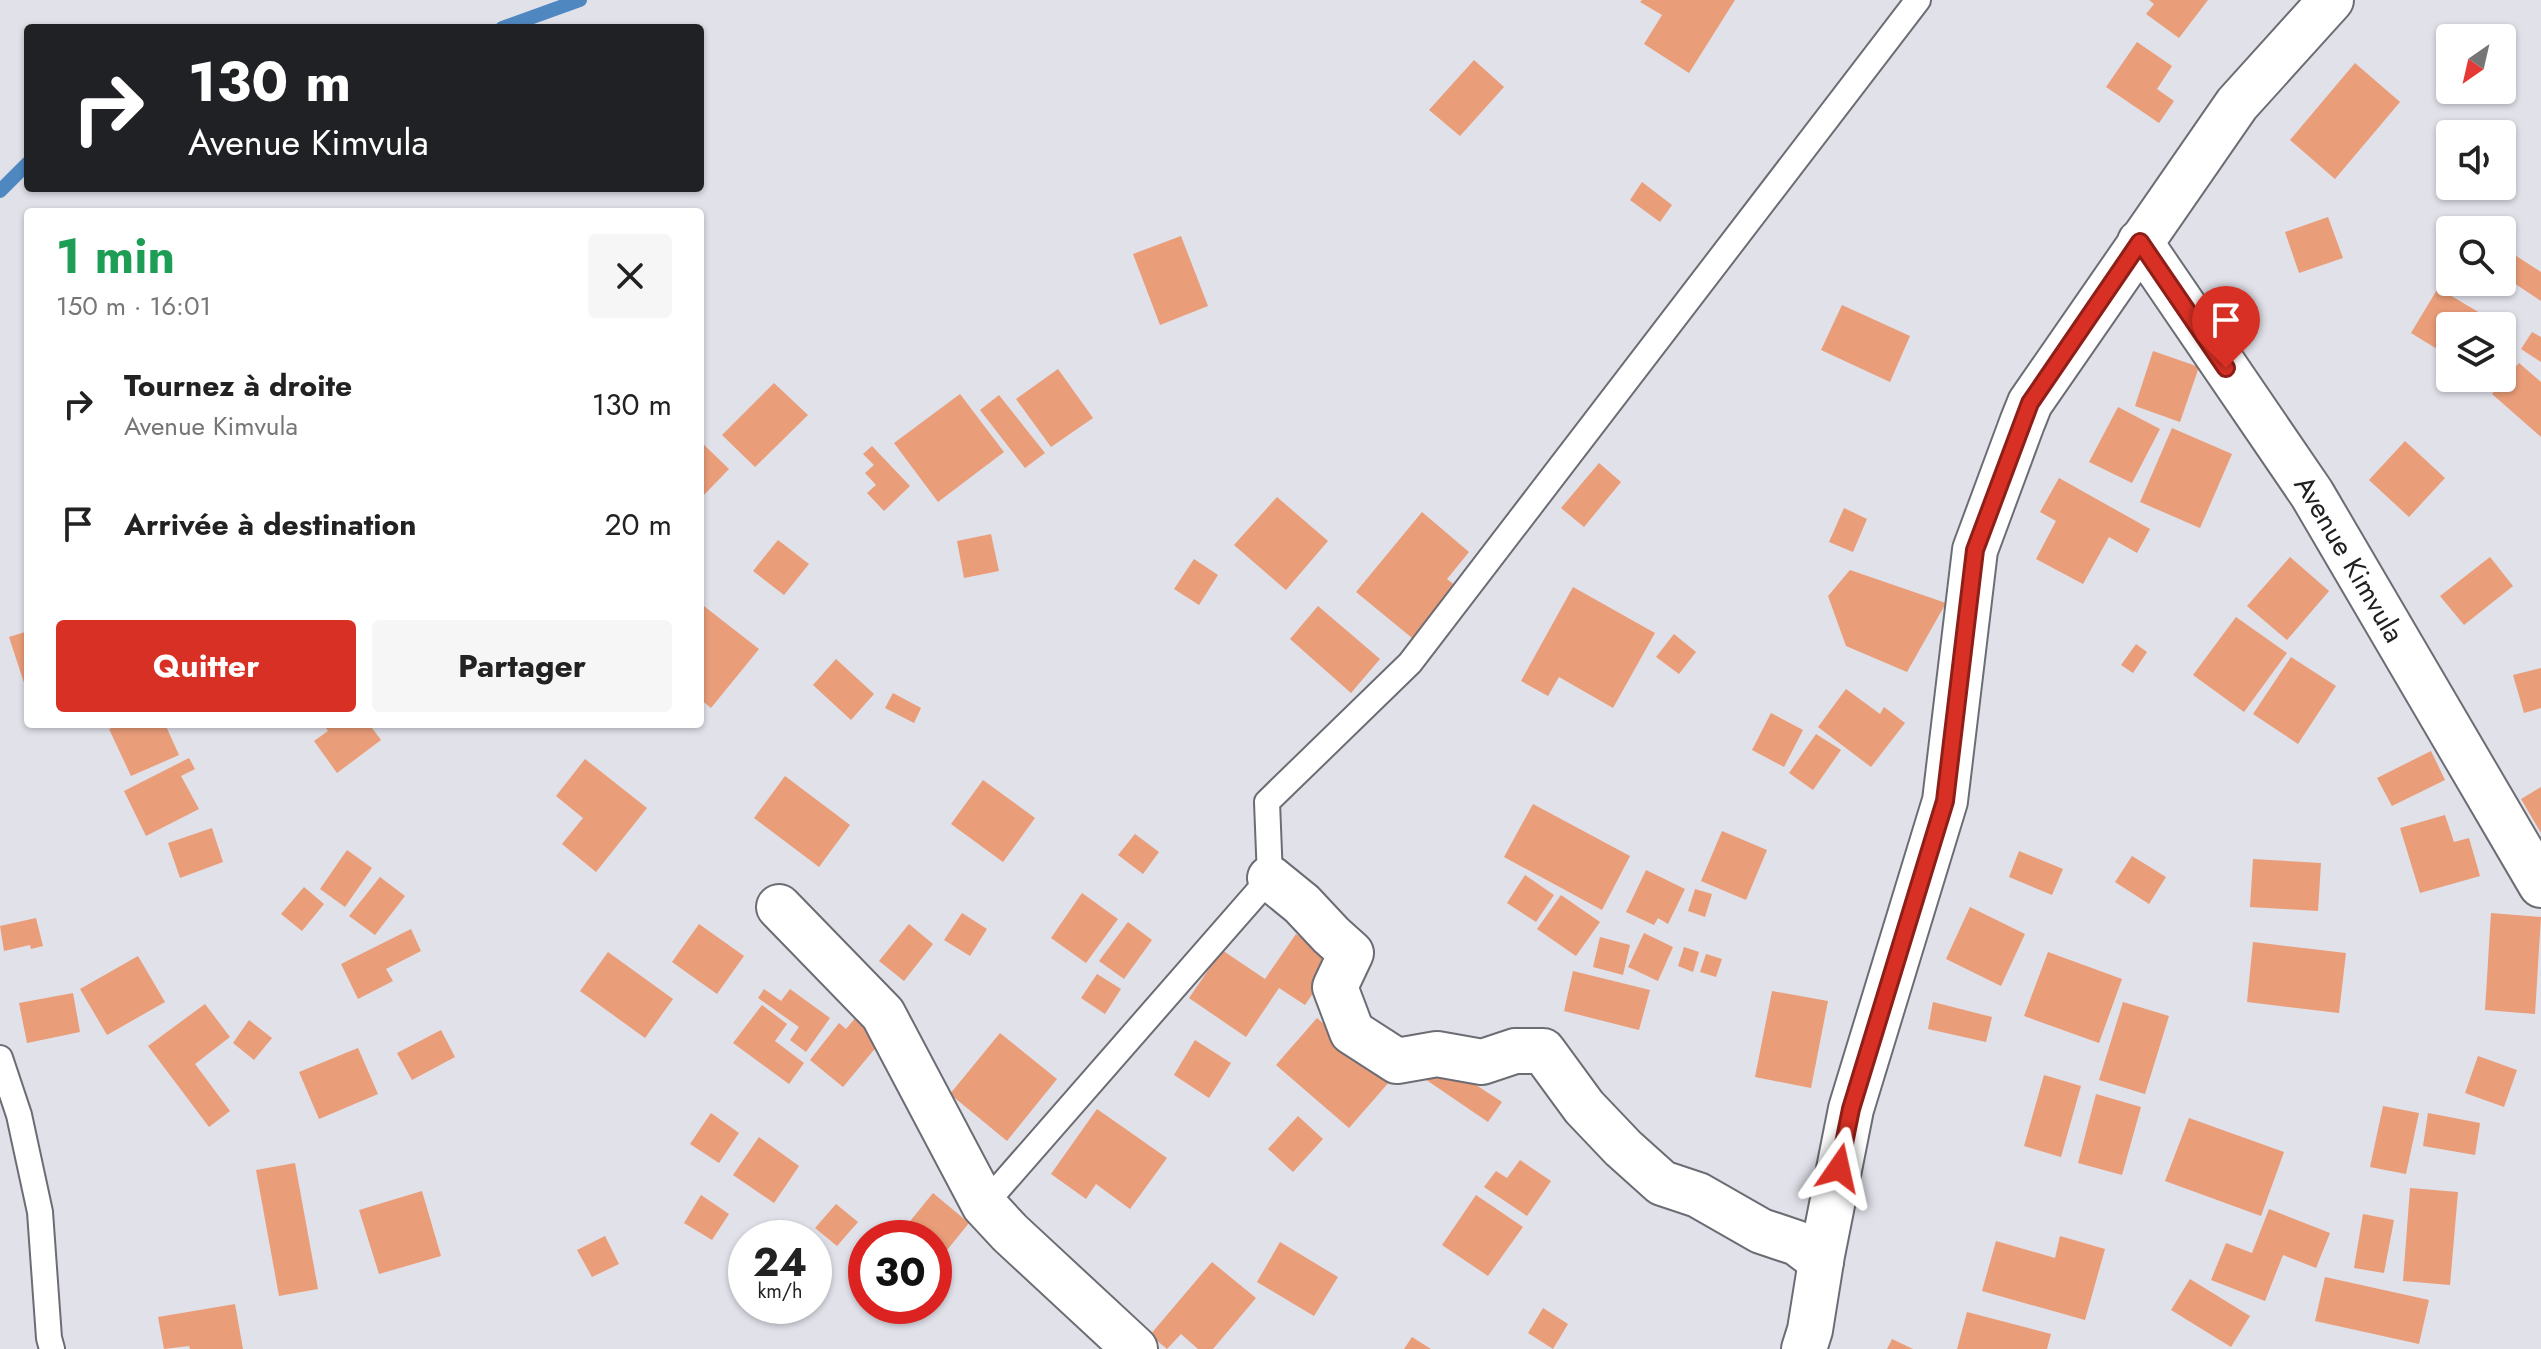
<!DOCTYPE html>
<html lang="fr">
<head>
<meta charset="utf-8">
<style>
	:root { --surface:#fff; --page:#f6f6f6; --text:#222; --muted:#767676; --accent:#d93025 }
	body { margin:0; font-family:Jost,sans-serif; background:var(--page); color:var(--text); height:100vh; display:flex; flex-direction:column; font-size:30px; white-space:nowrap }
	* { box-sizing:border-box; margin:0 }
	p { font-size:26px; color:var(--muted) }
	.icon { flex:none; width:44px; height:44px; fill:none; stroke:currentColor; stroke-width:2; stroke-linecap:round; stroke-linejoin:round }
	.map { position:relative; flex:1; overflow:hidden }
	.sheet { position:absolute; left:24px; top:208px; width:680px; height:520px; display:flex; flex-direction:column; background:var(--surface); border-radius:8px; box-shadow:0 2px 6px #0004 }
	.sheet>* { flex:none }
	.guide { position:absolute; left:24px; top:24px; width:680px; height:168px; border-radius:8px; box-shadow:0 2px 6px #0004; background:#202124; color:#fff; overflow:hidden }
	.needle { width:52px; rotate:214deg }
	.controls { position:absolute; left:2436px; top:24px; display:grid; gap:16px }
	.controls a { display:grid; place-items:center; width:80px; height:80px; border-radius:8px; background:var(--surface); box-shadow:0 2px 6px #0004; font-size:40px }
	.speed { position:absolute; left:728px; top:1220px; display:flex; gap:16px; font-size:40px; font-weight:700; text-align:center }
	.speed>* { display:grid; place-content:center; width:104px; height:104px; border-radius:50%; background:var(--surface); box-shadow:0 2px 6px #0004; line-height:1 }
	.speed small { font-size:20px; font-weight:400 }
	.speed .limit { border:12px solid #d22; background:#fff; color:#111 }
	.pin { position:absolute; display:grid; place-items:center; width:68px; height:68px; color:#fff; margin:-82px -34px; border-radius:50% 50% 50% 0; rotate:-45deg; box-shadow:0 0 8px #0007 }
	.pin .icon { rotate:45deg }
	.me { position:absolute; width:88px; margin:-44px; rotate:11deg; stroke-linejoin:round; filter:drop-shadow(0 0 6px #0008) }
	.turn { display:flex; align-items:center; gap:28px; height:168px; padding:0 32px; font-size:36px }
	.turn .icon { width:104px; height:104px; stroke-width:2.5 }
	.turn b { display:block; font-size:56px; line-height:68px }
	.round { display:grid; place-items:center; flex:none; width:84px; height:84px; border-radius:8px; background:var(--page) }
	.overview { display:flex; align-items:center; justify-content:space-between; height:136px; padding:0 32px }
	h1 { font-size:48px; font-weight:700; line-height:60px; color:#1e9e55 }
	.button { display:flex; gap:16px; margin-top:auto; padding:16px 32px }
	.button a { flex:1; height:92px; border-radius:8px; background:var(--accent); color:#fff; font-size:32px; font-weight:700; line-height:92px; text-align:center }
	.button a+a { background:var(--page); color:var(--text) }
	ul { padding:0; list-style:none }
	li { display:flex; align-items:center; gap:24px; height:120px; padding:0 32px }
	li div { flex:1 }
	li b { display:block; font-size:30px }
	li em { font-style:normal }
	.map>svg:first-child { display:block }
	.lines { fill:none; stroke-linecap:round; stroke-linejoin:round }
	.stream { stroke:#4f88c1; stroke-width:14 }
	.building { fill:#ea9d79 }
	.service-casing { stroke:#6c6d74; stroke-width:28 }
	.minor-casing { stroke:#6c6d74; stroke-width:48 }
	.service { stroke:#fff; stroke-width:24 }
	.minor { stroke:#fff; stroke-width:44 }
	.route-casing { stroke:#8d1f18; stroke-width:20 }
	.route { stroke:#d93025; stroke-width:14 }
	.labels { text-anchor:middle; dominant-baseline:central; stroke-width:8; stroke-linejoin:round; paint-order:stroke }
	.street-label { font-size:28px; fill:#202023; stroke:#fff }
</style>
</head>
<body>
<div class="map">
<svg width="2541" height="1349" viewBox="0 0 2541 1349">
	<rect width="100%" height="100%" fill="#e0e1e9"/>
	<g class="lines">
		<g class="stream">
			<path d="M 502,28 L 580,0"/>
			<path d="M 0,191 L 28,163"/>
		</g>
	</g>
	<g class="building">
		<path d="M 1642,0 L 1735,0 L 1689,73 L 1644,44 L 1662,15 L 1640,2 Z"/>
		<path d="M 2149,0 L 2208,0 L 2179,38 L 2146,14 L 2154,4 Z"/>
		<path d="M 2137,42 L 2172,66 L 2157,89 L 2174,101 L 2159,123 L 2106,87 Z"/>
		<path d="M 1474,60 L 1504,87 L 1460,136 L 1429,110 Z"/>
		<path d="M 2355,63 L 2400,102 L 2335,179 L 2290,140 Z"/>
		<path d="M 1642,182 L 1672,205 L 1660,222 L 1630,200 Z"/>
		<path d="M 2328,217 L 2343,258 L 2299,273 L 2285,232 Z"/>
		<path d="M 1181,236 L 1208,306 L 1160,325 L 1133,254 Z"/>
		<path d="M 2504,248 L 2541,272 L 2541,301 L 2502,275 Z"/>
		<path d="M 2438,288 L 2480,313 L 2473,326 L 2450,326 L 2450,357 L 2411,333 Z"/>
		<path d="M 1842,305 L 1910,336 L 1890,382 L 1821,350 Z"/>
		<path d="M 2532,332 L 2541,337 L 2541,362 L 2521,349 Z"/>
		<path d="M 2153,351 L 2199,367 L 2180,422 L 2135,406 Z"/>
		<path d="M 2519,363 L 2541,382 L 2541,437 L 2492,394 Z"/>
		<path d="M 1058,369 L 1093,418 L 1051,447 L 1016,399 Z"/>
		<path d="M 774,383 L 808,415 L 755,467 L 722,435 Z"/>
		<path d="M 960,394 L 1004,452 L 938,502 L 894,443 Z"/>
		<path d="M 999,395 L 1045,453 L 1025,468 L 980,410 Z"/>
		<path d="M 2118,407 L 2160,429 L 2132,483 L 2089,462 Z"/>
		<path d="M 2172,428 L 2232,454 L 2200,528 L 2140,502 Z"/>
		<path d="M 700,441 L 729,469 L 700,499 Z"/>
		<path d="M 2405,441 L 2445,478 L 2409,517 L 2369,480 Z"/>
		<path d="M 872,446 L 910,486 L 884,511 L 867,493 L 876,485 L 865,473 L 874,465 L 863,454 Z"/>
		<path d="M 1599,463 L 1621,482 L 1584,527 L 1561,508 Z"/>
		<path d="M 2059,478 L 2150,529 L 2137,553 L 2109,537 L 2083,584 L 2036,559 L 2056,521 L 2040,512 Z"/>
		<path d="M 1277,497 L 1328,541 L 1286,590 L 1234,545 Z"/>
		<path d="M 1844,508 L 1867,519 L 1853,552 L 1829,542 Z"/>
		<path d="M 1422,512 L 1469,552 L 1447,579 L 1461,590 L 1417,642 L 1356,592 Z"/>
		<path d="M 991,534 L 999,571 L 964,578 L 957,541 Z"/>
		<path d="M 778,540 L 809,564 L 784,595 L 753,571 Z"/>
		<path d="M 2290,557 L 2329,591 L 2287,640 L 2247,606 Z"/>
		<path d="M 2490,557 L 2513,586 L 2464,625 L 2440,596 Z"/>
		<path d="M 1194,559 L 1218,575 L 1199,605 L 1174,589 Z"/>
		<path d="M 1850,570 L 1946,603 L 1907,672 L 1846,646 L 1828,596 Z"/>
		<path d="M 1573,587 L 1655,633 L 1613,708 L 1559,677 L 1548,696 L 1521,681 Z"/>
		<path d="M 700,603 L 759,649 L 711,708 L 700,699 Z"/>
		<path d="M 1318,606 L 1380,659 L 1351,693 L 1290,639 Z"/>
		<path d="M 2236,617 L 2287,653 L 2244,712 L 2193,675 Z"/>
		<path d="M 28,631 L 28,692 L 27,692 L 9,637 Z"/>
		<path d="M 1674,634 L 1696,652 L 1679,674 L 1656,657 Z"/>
		<path d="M 2136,644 L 2147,652 L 2133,673 L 2121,665 Z"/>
		<path d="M 2291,657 L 2336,686 L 2298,744 L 2253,714 Z"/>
		<path d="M 836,659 L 874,694 L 851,720 L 813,685 Z"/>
		<path d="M 2541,668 L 2541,708 L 2524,713 L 2513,675 Z"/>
		<path d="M 1846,689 L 1880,714 L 1884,707 L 1905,723 L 1871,767 L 1818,727 Z"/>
		<path d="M 893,693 L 921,708 L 914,723 L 885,708 Z"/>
		<path d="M 1771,713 L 1803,730 L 1784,767 L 1752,750 Z"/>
		<path d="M 121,724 L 165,724 L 179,755 L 131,776 L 109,729 Z"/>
		<path d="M 323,724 L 369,724 L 381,740 L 337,773 L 314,741 L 328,731 Z"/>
		<path d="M 1816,734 L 1841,750 L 1813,790 L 1789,773 Z"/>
		<path d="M 2431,751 L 2445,780 L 2392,806 L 2377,778 Z"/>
		<path d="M 189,758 L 195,769 L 181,776 L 199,809 L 146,836 L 124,791 Z"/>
		<path d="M 585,759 L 647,808 L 596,872 L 562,844 L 583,818 L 556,796 Z"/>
		<path d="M 785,776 L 850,825 L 819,867 L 754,818 Z"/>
		<path d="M 983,780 L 1035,818 L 1003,862 L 951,824 Z"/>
		<path d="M 2541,787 L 2541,833 L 2521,799 Z"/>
		<path d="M 1533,804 L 1630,856 L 1602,910 L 1504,857 Z"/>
		<path d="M 2445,815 L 2454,842 L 2469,838 L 2480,876 L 2420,893 L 2400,828 Z"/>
		<path d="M 212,828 L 223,862 L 180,878 L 168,843 Z"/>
		<path d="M 1722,831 L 1767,850 L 1746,900 L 1701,881 Z"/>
		<path d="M 1135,834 L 1159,852 L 1143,874 L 1118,855 Z"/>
		<path d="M 347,850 L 372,868 L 345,907 L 320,889 Z"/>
		<path d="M 2019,851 L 2063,869 L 2052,895 L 2009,877 Z"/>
		<path d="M 2132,856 L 2166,877 L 2149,904 L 2115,882 Z"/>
		<path d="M 2253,859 L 2321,863 L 2318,911 L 2250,907 Z"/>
		<path d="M 1646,870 L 1685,889 L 1668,924 L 1658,918 L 1654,925 L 1626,912 Z"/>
		<path d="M 1525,875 L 1554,895 L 1536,922 L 1507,903 Z"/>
		<path d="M 380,877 L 405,896 L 375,935 L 349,916 Z"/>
		<path d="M 304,887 L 324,904 L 302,931 L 281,914 Z"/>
		<path d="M 1695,889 L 1712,894 L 1705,917 L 1688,911 Z"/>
		<path d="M 1082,893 L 1118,919 L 1086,963 L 1051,938 Z"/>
		<path d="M 1561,895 L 1600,922 L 1576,956 L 1537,929 Z"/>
		<path d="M 1970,907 L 2025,934 L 2001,986 L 1946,959 Z"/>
		<path d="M 962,913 L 987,929 L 970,956 L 944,940 Z"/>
		<path d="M 2491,913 L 2541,917 L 2535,1014 L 2485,1010 Z"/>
		<path d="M 36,918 L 43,946 L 31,949 L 30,945 L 4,951 L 0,926 Z"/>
		<path d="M 1128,922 L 1152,940 L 1124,979 L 1099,961 Z"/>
		<path d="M 699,924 L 744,956 L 717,994 L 672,962 Z"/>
		<path d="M 909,924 L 933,944 L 904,981 L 879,961 Z"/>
		<path d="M 411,929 L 421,951 L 386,969 L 393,981 L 358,999 L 341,964 Z"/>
		<path d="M 1644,933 L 1673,947 L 1658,981 L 1628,967 Z"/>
		<path d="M 1296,934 L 1335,961 L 1305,1005 L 1279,988 L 1246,1037 L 1189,998 L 1222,950 L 1265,979 Z"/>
		<path d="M 1600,937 L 1630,945 L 1623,975 L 1593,967 Z"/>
		<path d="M 2253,942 L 2346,953 L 2339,1013 L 2247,1002 Z"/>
		<path d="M 1684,947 L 1699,952 L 1693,972 L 1678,966 Z"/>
		<path d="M 608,952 L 673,999 L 645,1038 L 580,991 Z"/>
		<path d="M 2048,952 L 2122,979 L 2099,1043 L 2024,1016 Z"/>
		<path d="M 1706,954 L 1722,959 L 1716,977 L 1700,972 Z"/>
		<path d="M 138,956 L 165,1002 L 107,1035 L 80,989 Z"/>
		<path d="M 1573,971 L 1650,990 L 1639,1030 L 1564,1011 Z"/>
		<path d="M 1097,974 L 1121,989 L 1105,1014 L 1081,998 Z"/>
		<path d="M 764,989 L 781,1001 L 790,989 L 830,1018 L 806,1052 L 790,1040 L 799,1027 L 758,998 Z"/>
		<path d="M 1772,991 L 1828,1001 L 1811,1088 L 1755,1077 Z"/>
		<path d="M 73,993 L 80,1032 L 27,1043 L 19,1003 Z"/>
		<path d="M 1933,1002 L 1992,1017 L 1986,1042 L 1928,1029 Z"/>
		<path d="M 2123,1002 L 2169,1016 L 2145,1094 L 2099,1080 Z"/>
		<path d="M 205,1004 L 230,1037 L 195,1064 L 230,1111 L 209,1127 L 148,1046 Z"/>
		<path d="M 762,1005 L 787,1024 L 775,1041 L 804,1063 L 789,1084 L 733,1043 Z"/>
		<path d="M 856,1017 L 883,1039 L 843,1087 L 810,1060 L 839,1023 L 846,1029 Z"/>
		<path d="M 1317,1018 L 1390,1081 L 1349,1128 L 1276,1065 Z"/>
		<path d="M 249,1020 L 272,1038 L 254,1060 L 233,1043 Z"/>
		<path d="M 441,1030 L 455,1057 L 412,1080 L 397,1053 Z"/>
		<path d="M 1000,1033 L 1057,1079 L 1007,1141 L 950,1094 Z"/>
		<path d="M 1195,1040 L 1231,1063 L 1209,1098 L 1174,1075 Z"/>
		<path d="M 358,1048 L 378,1094 L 319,1119 L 299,1072 Z"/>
		<path d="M 2478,1056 L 2517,1070 L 2504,1107 L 2465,1093 Z"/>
		<path d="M 1435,1058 L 1502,1102 L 1488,1122 L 1422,1077 Z"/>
		<path d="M 2044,1075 L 2081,1086 L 2061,1157 L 2024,1146 Z"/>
		<path d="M 2096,1094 L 2141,1107 L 2122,1175 L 2078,1163 Z"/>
		<path d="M 2383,1106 L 2419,1113 L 2406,1174 L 2370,1167 Z"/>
		<path d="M 1097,1109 L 1167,1158 L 1130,1209 L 1096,1184 L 1086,1199 L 1051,1174 Z"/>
		<path d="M 711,1113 L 739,1133 L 719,1163 L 690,1144 Z"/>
		<path d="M 2428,1113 L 2480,1123 L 2475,1155 L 2423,1146 Z"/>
		<path d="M 1298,1116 L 1323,1139 L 1293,1172 L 1268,1149 Z"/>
		<path d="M 2189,1118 L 2284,1152 L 2261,1216 L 2165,1181 Z"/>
		<path d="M 759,1137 L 799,1166 L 774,1203 L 733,1175 Z"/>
		<path d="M 1520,1160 L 1551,1181 L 1527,1216 L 1484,1187 L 1496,1171 L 1507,1178 Z"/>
		<path d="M 295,1163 L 318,1289 L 279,1296 L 256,1170 Z"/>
		<path d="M 2410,1188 L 2458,1192 L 2450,1285 L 2403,1281 Z"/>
		<path d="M 422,1191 L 441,1256 L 379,1274 L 359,1210 Z"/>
		<path d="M 933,1193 L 969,1223 L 934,1266 L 934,1238 L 900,1238 L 898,1236 Z"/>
		<path d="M 701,1195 L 729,1214 L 712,1240 L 684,1223 Z"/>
		<path d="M 1476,1195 L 1523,1227 L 1488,1276 L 1442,1245 Z"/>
		<path d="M 836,1204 L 858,1222 L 837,1246 L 815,1228 Z"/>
		<path d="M 2269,1209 L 2330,1233 L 2316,1268 L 2283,1255 L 2265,1301 L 2211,1280 L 2226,1243 L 2252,1253 Z"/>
		<path d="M 2363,1214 L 2394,1220 L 2384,1273 L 2354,1268 Z"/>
		<path d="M 605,1236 L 619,1264 L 592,1277 L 577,1250 Z"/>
		<path d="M 2060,1236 L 2105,1249 L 2085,1320 L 1982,1291 L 1996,1241 L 2055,1258 Z"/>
		<path d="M 1280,1242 L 1338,1277 L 1314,1316 L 1257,1282 Z"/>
		<path d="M 1212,1262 L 1256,1298 L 1213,1349 L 1198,1349 L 1181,1334 L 1167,1349 L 1150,1335 Z"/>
		<path d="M 2325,1277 L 2429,1300 L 2419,1344 L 2315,1321 Z"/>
		<path d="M 2190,1279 L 2250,1316 L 2231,1347 L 2171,1310 Z"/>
		<path d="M 235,1304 L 243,1349 L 190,1349 L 189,1346 L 164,1349 L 158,1317 Z"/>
		<path d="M 1543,1308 L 1568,1324 L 1553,1349 L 1528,1333 Z"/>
		<path d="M 1967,1312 L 2051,1334 L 2047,1349 L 1957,1349 Z"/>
		<path d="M 1412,1337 L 1431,1349 L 1404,1349 Z"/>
		<path d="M 1892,1339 L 1913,1349 L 1887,1349 Z"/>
	</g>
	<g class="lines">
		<g class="service-casing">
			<g id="service">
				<path d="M 0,1058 L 19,1115 L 40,1212 L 49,1338 L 52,1349"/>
				<path d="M 984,1205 L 1270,878 L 1267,802 L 1410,663 L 1918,0"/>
			</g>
		</g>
		<g class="minor-casing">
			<g id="minor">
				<path id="s1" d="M 2140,242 L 2312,494 L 2541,885"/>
				<path d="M 1270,878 L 1302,904 L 1331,935 L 1351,953 L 1335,987 L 1352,1032 L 1397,1061 L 1437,1054 L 1482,1062 L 1515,1051 L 1543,1051 L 1584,1107 L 1623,1148 L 1662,1183 L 1698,1195 L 1761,1231 L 1797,1243 L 1821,1261"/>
				<path d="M 779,907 L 883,1014 L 984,1205 L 1010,1233 L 1135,1349"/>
				<path d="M 1804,1349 L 1810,1330 L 1822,1255 L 1851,1109 L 1945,801 L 1975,550 L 2022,423 L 2030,403 L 2237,104 L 2331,0"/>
			</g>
		</g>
		<use href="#service" class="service"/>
		<use href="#minor" class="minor"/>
	</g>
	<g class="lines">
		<g class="route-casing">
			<path id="route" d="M 1839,1168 L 1851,1109 L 1945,801 L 1975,550 L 2030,403 L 2140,242 L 2226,368"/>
		</g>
		<use href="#route" class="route"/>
	</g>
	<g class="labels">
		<g class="street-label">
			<text stroke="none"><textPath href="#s1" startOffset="380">Avenue Kimvula</textPath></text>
		</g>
	</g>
</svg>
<div class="controls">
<a><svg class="needle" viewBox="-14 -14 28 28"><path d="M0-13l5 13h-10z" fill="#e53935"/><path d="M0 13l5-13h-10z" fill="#767676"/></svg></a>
<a><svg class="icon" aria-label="sound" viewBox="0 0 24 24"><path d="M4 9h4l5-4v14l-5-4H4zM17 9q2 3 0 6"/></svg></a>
<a><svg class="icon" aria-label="search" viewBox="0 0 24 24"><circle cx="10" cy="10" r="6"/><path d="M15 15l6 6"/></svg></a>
<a><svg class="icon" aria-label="layers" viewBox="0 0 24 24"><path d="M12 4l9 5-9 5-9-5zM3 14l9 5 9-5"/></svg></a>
</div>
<div class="speed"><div>24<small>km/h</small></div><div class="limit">30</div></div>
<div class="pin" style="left:2226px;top:368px;background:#d93025"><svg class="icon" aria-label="arrive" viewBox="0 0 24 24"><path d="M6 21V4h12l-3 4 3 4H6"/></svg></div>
<svg class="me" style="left:1839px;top:1168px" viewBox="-20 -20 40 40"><path d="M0-17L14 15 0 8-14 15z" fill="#d93025" stroke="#fff" stroke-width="4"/></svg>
<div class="guide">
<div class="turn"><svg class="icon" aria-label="right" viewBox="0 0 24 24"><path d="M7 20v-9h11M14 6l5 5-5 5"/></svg><div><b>130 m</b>Avenue Kimvula</div></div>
</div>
<section class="sheet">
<div class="overview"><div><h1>1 min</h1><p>150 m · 16:01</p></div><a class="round"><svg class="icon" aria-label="close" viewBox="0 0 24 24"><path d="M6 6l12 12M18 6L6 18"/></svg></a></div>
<ul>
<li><svg class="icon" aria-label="right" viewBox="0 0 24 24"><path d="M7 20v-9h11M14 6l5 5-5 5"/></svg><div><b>Tournez à droite</b><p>Avenue Kimvula</p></div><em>130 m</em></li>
<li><svg class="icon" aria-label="arrive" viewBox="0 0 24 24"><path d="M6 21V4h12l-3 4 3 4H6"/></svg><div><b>Arrivée à destination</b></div><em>20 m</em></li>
</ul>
<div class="button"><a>Quitter</a><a>Partager</a></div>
</section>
</div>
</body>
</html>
